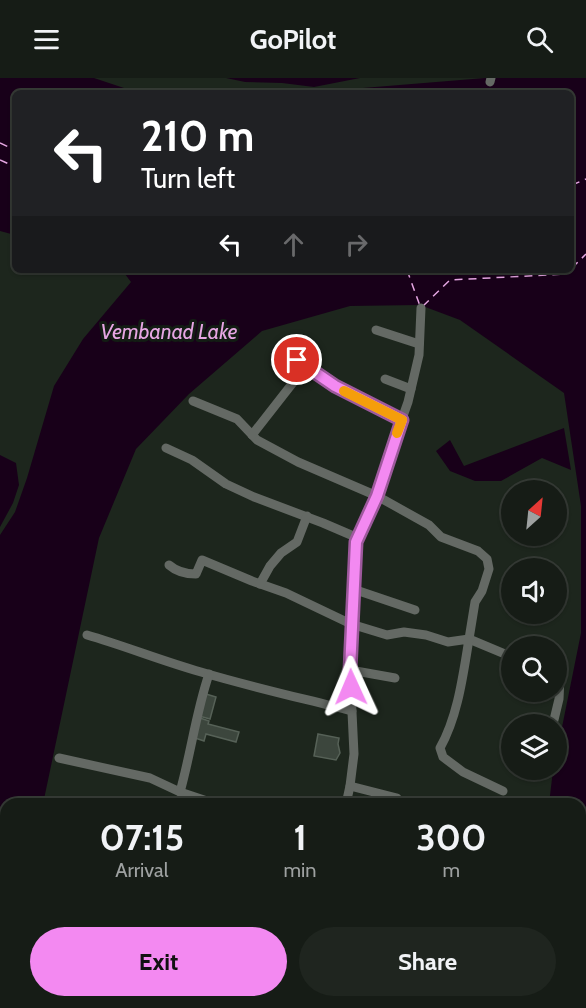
<!DOCTYPE html>
<html lang="en">
<head>
<meta charset="utf-8">
<style>
	:root { --surface:#161c16; --page:#1f251f; --text:#f1f3f6; --muted:#9ea1a1; --line:#353a35; --accent:#f389f1 }
	body { margin:0; font-family:Cabin,sans-serif; background:var(--page); color:var(--text); height:100vh; display:flex; flex-direction:column; font-size:22px; white-space:nowrap }
	* { box-sizing:border-box; margin:0 }
	p { font-size:20px; color:var(--muted) }
	.icon { flex:none; width:33px; height:33px; fill:none; stroke:currentColor; stroke-width:2; stroke-linecap:round; stroke-linejoin:round }
	.map { position:relative; flex:1; overflow:hidden }
	.sheet { position:absolute; left:0px; top:720px; width:586px; height:210px; display:flex; flex-direction:column; background:var(--surface); border-radius:18px 18px 0 0; box-shadow:0 2px 4px #0004,0 0 0 2px var(--line) }
	.sheet>* { flex:none }
	.hud { position:absolute; left:12px; top:12px; width:562px; height:183px; border-radius:9px; box-shadow:0 2px 4px #0004,0 0 0 2px var(--line); background:#202124; color:#fff; overflow:hidden }
	.needle { width:39px; rotate:27deg }
	.fabs { position:absolute; left:501px; top:402px; display:grid; gap:12px }
	.fabs a { display:grid; place-items:center; width:66px; height:66px; border-radius:50%; background:var(--surface); box-shadow:0 2px 4px #0004,0 0 0 2px var(--line); font-size:30px }
	.pin { position:absolute; display:grid; place-items:center; width:51px; height:51px; color:#fff; margin:-26px; border:3px solid #fff; border-radius:50%; box-shadow:0 2px 6px #0007 }
	.me { position:absolute; width:66px; margin:-33px; rotate:359deg; stroke-linejoin:round; filter:drop-shadow(0 0 4px #0008) }
	.turn { display:flex; align-items:center; gap:21px; height:126px; padding:0 30px; font-size:27px }
	.turn .icon { width:78px; height:78px; stroke-width:2.5 }
	.turn b { display:block; font-size:42px; line-height:51px }
	.lanes { display:flex; align-items:center; height:57px; padding:0 30px; background:#0003; justify-content:center; gap:30px; direction:ltr }
	.lanes .off { opacity:.35 }
	.eta { display:flex; justify-content:space-evenly; align-items:center; height:102px; text-align:center }
	.eta b { font-size:36px; font-weight:800; line-height:42px }
	.button { display:flex; gap:12px; margin-top:auto; padding:12px 30px }
	.button a { flex:1; height:69px; border-radius:36px; background:var(--accent); color:#111; font-size:24px; font-weight:800; line-height:69px; text-align:center }
	.button a+a { background:var(--page); color:var(--text) }
	header { display:flex; justify-content:space-between; align-items:center; height:78px; padding:0 30px; background:var(--surface); font-size:27px; font-weight:800 }
	.map>svg:first-child { display:block }
	.water { fill:#180019 }
	.lines { fill:none; stroke-linecap:round; stroke-linejoin:round }
	.ferry { stroke:#e6a6e3; stroke-width:1.5; stroke-dasharray:8 6; stroke-linecap:butt }
	.building { fill:#3c463d; stroke:#566157; stroke-width:1.5 }
	.minor { stroke:#646964; stroke-width:9 }
	.route-casing { stroke:#9e599d; stroke-width:15 }
	.route { stroke:#f389f1; stroke-width:10 }
	.slow { stroke:#f59e0b; stroke-width:10 }
	.labels { text-anchor:middle; dominant-baseline:central; stroke-width:6; stroke-linejoin:round; paint-order:stroke }
	.water-label { font-size:21px; font-style:italic; fill:#e6a6e3; stroke:#131c14 }
</style>
</head>
<body>
<header><svg class="icon" aria-label="menu" viewBox="0 0 24 24"><path d="M4 6h16M4 12h16M4 18h16"/></svg>GoPilot<svg class="icon" aria-label="search" viewBox="0 0 24 24"><circle cx="10" cy="10" r="6"/><path d="M15 15l6 6"/></svg></header>
<div class="map">
<svg width="586" height="930" viewBox="0 0 586 930">
	<rect width="100%" height="100%" fill="#1d261d"/>
	<g class="water">
		<path d="M 0,0 L 94,0 L 139,15 L 15,15 L 15,157 L 0,153 Z"/>
		<path d="M 226,0 L 360,0 L 314,9 L 282,5 L 245,4 Z"/>
		<path d="M 485,0 L 586,0 L 586,930 L 530,930 L 530,924 L 580,924 L 580,726 L 549,726 L 553,692 L 556,692 L 557,674 L 581,555 L 581,428 L 564,315 L 460,242 L 420,227 L 350,228 L 262,253 L 189,316 L 136,371 L 99,460 L 43,726 L 6,726 L 6,901 L 0,930 L 0,457 L 15,434 L 27,400 L 54,308 L 83,261 L 131,204 L 122,192 L 572,192 L 572,15 L 215,15 L 314,14 Z"/>
		<path d="M 564,350 L 571,392 L 542,380 L 501,403 L 475,403 L 450,393 L 436,373 L 450,362 L 464,388 Z"/>
		<path d="M 0,377 L 16,385 L 19,407 L 13,425 L 0,449 Z"/>
	</g>
	<g class="lines">
		<g class="ferry">
			<path d="M 0,65 L 15,72"/>
			<path d="M 0,82 L 9,86 L 15,94"/>
			<path d="M 572,107 L 586,101"/>
			<path d="M 572,190 L 586,176"/>
			<path d="M 407,192 L 420,228"/>
			<path d="M 423,228 L 450,202 L 566,196 L 570,192"/>
		</g>
	</g>
	<g class="building">
		<path d="M 206,616 L 216,619 L 210,641 L 199,638 Z"/>
		<path d="M 200,640 L 209,643 L 208,646 L 239,654 L 236,664 L 206,656 L 204,663 L 195,660 Z"/>
		<path d="M 318,656 L 339,660 L 338,666 L 340,675 L 336,682 L 314,678 Z"/>
	</g>
	<g class="lines">
		<g class="minor">
			<path d="M 490,4 L 491,0"/>
			<path d="M 376,252 L 419,266"/>
			<path d="M 297,282 L 335,308 L 402,342"/>
			<path d="M 385,301 L 411,311"/>
			<path d="M 193,323 L 237,341 L 257,362 L 298,384 L 377,418 L 429,447 L 441,459 L 478,473 L 487,481 L 489,491 L 482,513 L 475,524 L 469,561 L 512,579"/>
			<path d="M 252,357 L 306,288"/>
			<path d="M 166,370 L 192,382 L 226,406 L 254,419 L 323,445 L 358,460"/>
			<path d="M 169,487 C 177,494 185,496 196,496 L 202,482 L 252,503 L 286,515 L 351,546 L 387,557 L 404,554 L 426,557 L 448,564 L 469,561 C 463,597 458,638 440,670 L 443,679 L 463,694 L 503,713"/>
			<path d="M 260,506 L 270,488 L 281,475 L 297,464 L 307,438"/>
			<path d="M 353,511 L 415,532"/>
			<path d="M 87,557 C 125,568 162,583 201,594 C 251,609 301,620 352,633"/>
			<path d="M 350,592 L 395,600"/>
			<path d="M 553,646 L 559,621 L 560,599 L 556,598"/>
			<path d="M 59,680 L 150,700 L 180,714 L 216,726"/>
			<path d="M 350,708 L 397,720"/>
			<path d="M 180,714 C 191,675 196,634 209,596"/>
			<path d="M 346,726 L 350,708 L 354,676 L 350,592 L 356,464 L 377,418 L 391,372 L 408,324 L 419,277 L 421,230"/>
			<path d="M 256,924 L 287,929"/>
			<path d="M 392,924 L 393,930"/>
			<path d="M 132,930 L 132,924"/>
			<path d="M 435,930 L 435,924"/>
		</g>
	</g>
	<g class="lines">
		<g class="route-casing">
			<path id="route" d="M 297,282 L 335,308 L 402,342 L 377,418 L 356,464 L 350,592 L 351,609"/>
		</g>
		<use href="#route" class="route"/>
		<path class="slow" d="M 344,313 L 402,342 L 397,355"/>
	</g>
	<g class="labels">
		<g class="water-label">
			<text x="169" y="253">Vembanad Lake</text>
		</g>
	</g>
</svg>
<div class="fabs">
<a><svg class="needle" viewBox="-14 -14 28 28"><path d="M0-13l5 13h-10z" fill="#e53935"/><path d="M0 13l5-13h-10z" fill="#9ea1a1"/></svg></a>
<a><svg class="icon" aria-label="sound" viewBox="0 0 24 24"><path d="M4 9h4l5-4v14l-5-4H4zM17 9q2 3 0 6"/></svg></a>
<a><svg class="icon" aria-label="search" viewBox="0 0 24 24"><circle cx="10" cy="10" r="6"/><path d="M15 15l6 6"/></svg></a>
<a><svg class="icon" aria-label="layers" viewBox="0 0 24 24"><path d="M12 4l9 5-9 5-9-5zM3 14l9 5 9-5"/></svg></a>
</div>
<div class="pin" style="left:297px;top:282px;background:#d93025"><svg class="icon" aria-label="arrive" viewBox="0 0 24 24"><path d="M6 21V4h12l-3 4 3 4H6"/></svg></div>
<svg class="me" style="left:351px;top:609px" viewBox="-20 -20 40 40"><path d="M0-17L14 15 0 8-14 15z" fill="#f389f1" stroke="#fff" stroke-width="4"/></svg>
<div class="hud">
<div class="turn"><svg class="icon" aria-label="left" viewBox="0 0 24 24"><path d="M17 20v-9H6M10 6l-5 5 5 5"/></svg><div><b>210 m</b>Turn left</div></div>
<div class="lanes"><svg class="icon" aria-label="left" viewBox="0 0 24 24"><path d="M17 20v-9H6M10 6l-5 5 5 5"/></svg><svg class="icon off" aria-label="ahead" viewBox="0 0 24 24"><path d="M12 20V5M6 11l6-6 6 6"/></svg><svg class="icon off" aria-label="right" viewBox="0 0 24 24"><path d="M7 20v-9h11M14 6l5 5-5 5"/></svg></div>
</div>
<section class="sheet">
<div class="eta">
<div><b>07:15</b><p>Arrival</p></div>
<div><b>1</b><p>min</p></div>
<div><b>300</b><p>m</p></div>
</div>
<div class="button"><a>Exit</a><a>Share</a></div>
</section>
</div>
</body>
</html>
